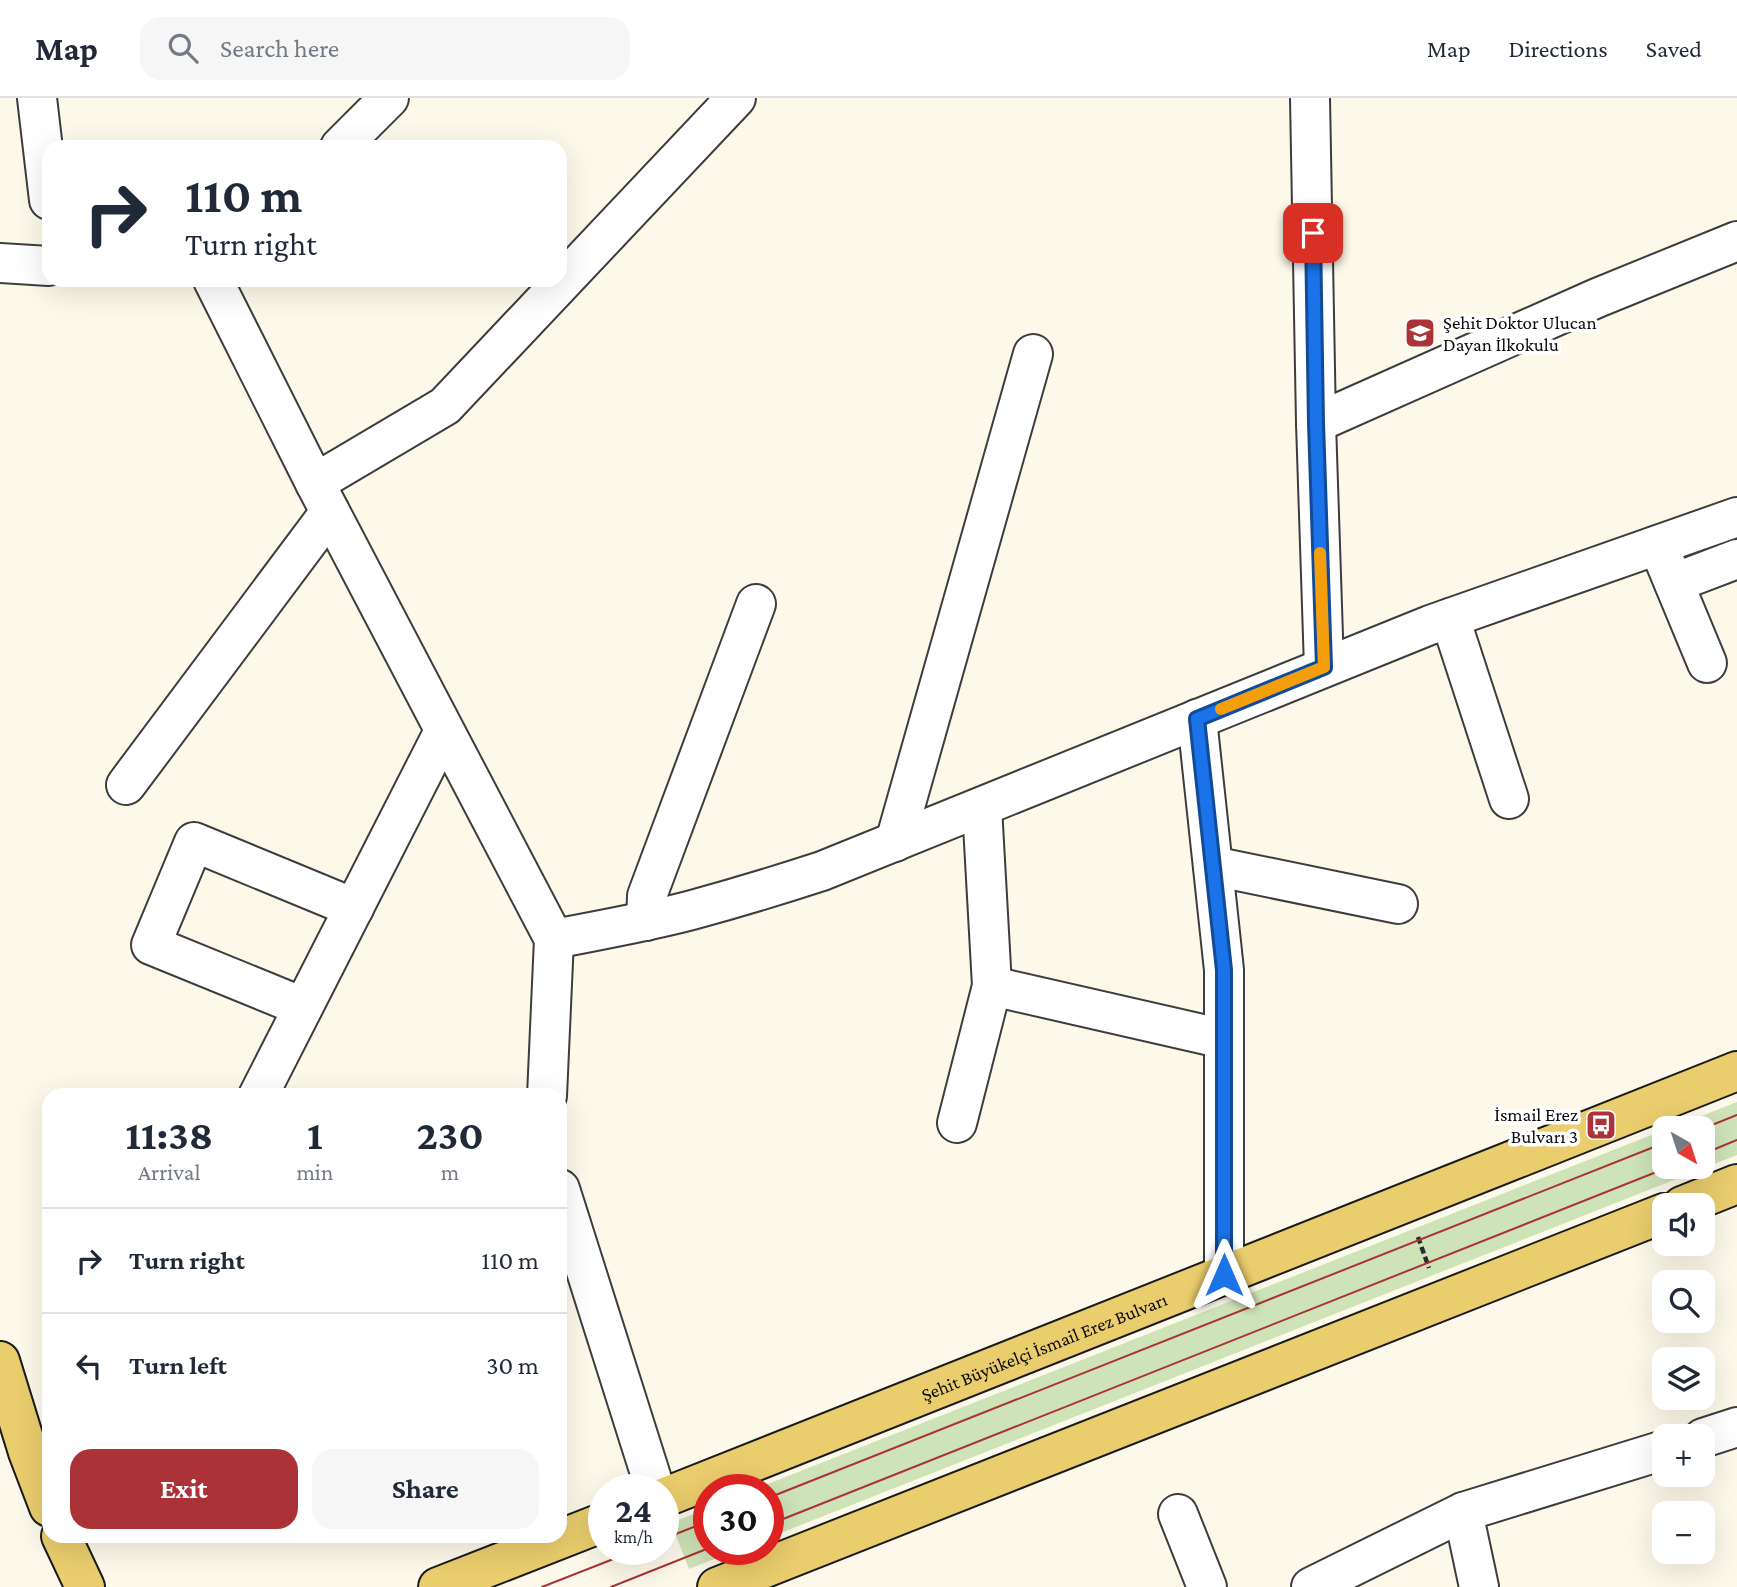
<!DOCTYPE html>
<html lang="en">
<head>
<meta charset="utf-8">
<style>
	:root { --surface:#fff; --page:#f6f6f7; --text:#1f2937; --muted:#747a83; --line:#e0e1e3; --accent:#ab3236 }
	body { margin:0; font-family:"Crimson Pro",serif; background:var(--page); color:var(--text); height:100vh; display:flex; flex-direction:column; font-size:26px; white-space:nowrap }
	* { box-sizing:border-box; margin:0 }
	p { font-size:23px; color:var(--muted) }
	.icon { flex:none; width:38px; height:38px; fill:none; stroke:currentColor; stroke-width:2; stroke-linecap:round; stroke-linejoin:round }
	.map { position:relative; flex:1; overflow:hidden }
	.panel { position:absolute; left:42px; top:990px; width:525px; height:455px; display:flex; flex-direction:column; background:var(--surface); border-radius:21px; box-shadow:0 7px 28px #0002 }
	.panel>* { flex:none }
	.hud { position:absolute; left:42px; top:42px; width:525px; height:147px; border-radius:21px; box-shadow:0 7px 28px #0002; background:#fff; color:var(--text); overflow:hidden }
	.needle { width:46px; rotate:141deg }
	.tools { position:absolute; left:1652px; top:1018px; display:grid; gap:14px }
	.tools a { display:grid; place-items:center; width:63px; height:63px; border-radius:14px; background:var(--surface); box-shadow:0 7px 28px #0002; font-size:35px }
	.speed { position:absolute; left:588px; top:1376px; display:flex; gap:14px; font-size:35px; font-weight:700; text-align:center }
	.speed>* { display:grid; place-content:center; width:91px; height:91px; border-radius:50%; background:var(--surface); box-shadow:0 7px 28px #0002; line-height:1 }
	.speed small { font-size:18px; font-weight:400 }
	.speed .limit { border:10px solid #d22; background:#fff; color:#111 }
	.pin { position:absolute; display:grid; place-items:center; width:60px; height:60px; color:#fff; margin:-30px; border-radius:14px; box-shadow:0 4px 10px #0006 }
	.me { position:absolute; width:77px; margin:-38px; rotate:0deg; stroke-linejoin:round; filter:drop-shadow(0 0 5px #0008) }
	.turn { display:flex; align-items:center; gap:24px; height:147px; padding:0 28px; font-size:32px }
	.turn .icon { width:91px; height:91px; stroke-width:2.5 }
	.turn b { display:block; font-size:49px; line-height:60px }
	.eta { display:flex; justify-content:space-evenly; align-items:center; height:119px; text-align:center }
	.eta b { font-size:42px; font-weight:700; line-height:49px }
	.button { display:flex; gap:14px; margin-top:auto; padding:14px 28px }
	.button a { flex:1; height:80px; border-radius:21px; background:var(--accent); color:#fff; font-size:28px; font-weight:700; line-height:80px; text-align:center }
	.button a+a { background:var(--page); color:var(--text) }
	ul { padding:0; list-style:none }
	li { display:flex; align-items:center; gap:21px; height:105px; padding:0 28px; border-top:2px solid var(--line) }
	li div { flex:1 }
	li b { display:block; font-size:26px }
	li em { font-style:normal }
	header { display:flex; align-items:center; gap:42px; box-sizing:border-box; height:98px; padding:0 35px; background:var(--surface); border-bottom:2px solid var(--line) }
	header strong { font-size:33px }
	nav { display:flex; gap:38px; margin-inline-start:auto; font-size:24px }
	.search { width:490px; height:63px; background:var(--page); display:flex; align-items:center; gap:18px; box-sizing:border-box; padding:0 24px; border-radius:21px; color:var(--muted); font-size:26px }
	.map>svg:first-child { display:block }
	.green { fill:#cee3b8 }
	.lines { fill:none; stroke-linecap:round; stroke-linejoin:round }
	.minor-casing { stroke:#3d3d3d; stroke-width:42 }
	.major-casing { stroke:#1b1b1b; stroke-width:42 }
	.path { stroke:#2c2c2c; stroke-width:4.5; stroke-dasharray:7 3.5; stroke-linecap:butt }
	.minor { stroke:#fff; stroke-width:38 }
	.major { stroke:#eacd6d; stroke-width:38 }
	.tram { stroke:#ab3236; stroke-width:2 }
	.route-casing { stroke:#114b97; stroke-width:18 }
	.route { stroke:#1a73e8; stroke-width:12 }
	.slow { stroke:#f59e0b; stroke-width:12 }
	.labels { text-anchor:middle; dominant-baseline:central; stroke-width:7; stroke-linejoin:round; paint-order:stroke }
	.poi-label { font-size:19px; fill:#0a0a0a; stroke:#fff; text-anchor:start }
	.street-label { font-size:19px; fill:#0a0a0a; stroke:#fff }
</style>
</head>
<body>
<header>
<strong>Map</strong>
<div class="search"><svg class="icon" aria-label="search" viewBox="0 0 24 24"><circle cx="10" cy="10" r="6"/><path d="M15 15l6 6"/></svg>Search here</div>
<nav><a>Map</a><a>Directions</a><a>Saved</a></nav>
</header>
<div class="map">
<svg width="1737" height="1489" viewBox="0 0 1737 1489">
	<rect width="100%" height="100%" fill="#fdf9ea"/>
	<g class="green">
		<path d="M 1737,1004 L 1737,1057 L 768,1440 L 768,1391 L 755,1391 L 1664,1032 L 1664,1069 L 1703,1069 L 1703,1031 L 1668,1031 Z"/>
		<path d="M 709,1410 L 709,1451 L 740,1451 L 689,1471 L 671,1425 Z"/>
	</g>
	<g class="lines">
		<g class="minor-casing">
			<g id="minor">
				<path d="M 37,0 L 49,102"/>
				<path d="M 1310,0 L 1316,325 L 1324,569"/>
				<path d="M 340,49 L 389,0"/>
				<path d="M 0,165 L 49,168"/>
				<path d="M 213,182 L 315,385 L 554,841 L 547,998"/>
				<path d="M 1316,325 L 1597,200 L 1737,143"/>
				<path d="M 315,385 L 445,308 L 736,0"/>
				<path d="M 1658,447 L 1707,565"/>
				<path d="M 1674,485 L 1737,461"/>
				<path d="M 1450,520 L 1509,701"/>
				<path d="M 1197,621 L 1224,872 L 1224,1177"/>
				<path d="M 126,687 L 330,414"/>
				<path d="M 895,744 L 1033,256"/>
				<path d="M 1213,768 L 1398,806"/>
				<path d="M 646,823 L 647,798 L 756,506"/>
				<path d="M 554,841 C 600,832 647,824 692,812 C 736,800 779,787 822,773 L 1430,527 L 1737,419"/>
				<path d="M 992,888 L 1224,941"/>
				<path d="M 303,909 L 151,847 L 194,744 L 354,810"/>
				<path d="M 258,998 L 444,633"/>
				<path d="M 957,1025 L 992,888 L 982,709"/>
				<path d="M 560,1091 L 655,1391"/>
				<path d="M 1703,1340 L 1737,1329"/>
				<path d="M 1463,1414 L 1479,1489"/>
				<path d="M 1178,1416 L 1207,1489"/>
				<path d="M 1311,1489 L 1463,1414 L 1664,1352"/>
			</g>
		</g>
		<g class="major-casing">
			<g id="major">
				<path d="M 1682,1108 L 1737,1086"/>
				<path d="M 0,1263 L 28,1354 L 49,1409"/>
				<path id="s1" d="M 663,1400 L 1737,973"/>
				<path d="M 61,1438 L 85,1489"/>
				<path d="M 438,1489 L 604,1424"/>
				<path d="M 717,1489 L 1664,1115"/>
			</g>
		</g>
		<path class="path" d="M 1418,1139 L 1429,1170"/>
		<use href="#minor" class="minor"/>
		<use href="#major" class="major"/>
		<g class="tram">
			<path d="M 1702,1031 L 1737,1017"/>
			<path d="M 1703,1056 L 1737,1042"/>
			<path d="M 768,1400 L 1664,1045"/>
			<path d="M 768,1427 L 1669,1069"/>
			<path d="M 663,1441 L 709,1423"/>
			<path d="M 542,1489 L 639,1451"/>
			<path d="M 611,1489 L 709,1450"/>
		</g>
	</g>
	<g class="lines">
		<g class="route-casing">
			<path id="route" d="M 1224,1177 L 1224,872 L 1197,621 L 1324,569 L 1316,325 L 1313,135"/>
		</g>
		<use href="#route" class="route"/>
		<path class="slow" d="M 1221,611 L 1324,569 L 1320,455"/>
	</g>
	<defs>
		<g id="school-square" transform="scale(1.575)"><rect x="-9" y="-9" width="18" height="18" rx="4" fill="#ab3236" stroke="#fff"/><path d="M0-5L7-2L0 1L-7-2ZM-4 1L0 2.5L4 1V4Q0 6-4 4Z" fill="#fff"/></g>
		<g id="bus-square" transform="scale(1.575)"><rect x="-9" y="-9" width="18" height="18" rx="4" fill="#ab3236" stroke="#fff"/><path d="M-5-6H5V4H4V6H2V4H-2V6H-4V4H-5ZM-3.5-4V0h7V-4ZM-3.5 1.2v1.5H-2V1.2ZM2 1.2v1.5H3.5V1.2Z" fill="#fff"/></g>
	</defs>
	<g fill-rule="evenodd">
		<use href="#school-square" x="1420" y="235"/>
		<use href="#bus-square" x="1601" y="1027"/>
	</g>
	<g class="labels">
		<g class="poi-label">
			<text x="1443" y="224">Şehit Doktor Ulucan<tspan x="1443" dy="22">Dayan İlkokulu</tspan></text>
			<text x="1578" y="1016" text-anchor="end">İsmail Erez<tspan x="1578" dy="22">Bulvarı 3</tspan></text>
		</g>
		<g class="street-label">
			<text stroke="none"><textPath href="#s1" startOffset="410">Şehit Büyükelçi İsmail Erez Bulvarı</textPath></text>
		</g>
	</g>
</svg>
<div class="tools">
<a><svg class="needle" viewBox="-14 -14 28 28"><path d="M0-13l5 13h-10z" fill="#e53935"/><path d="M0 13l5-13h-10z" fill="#747a83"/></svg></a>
<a><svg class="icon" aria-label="sound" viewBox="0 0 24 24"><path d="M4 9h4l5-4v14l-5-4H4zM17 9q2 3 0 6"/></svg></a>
<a><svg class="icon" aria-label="search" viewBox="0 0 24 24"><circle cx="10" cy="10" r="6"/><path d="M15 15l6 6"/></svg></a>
<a><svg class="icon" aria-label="layers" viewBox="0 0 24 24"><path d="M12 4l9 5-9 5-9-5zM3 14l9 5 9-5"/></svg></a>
<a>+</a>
<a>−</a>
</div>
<div class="speed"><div>24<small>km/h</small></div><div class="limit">30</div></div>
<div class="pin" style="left:1313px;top:135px;background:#d93025"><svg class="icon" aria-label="arrive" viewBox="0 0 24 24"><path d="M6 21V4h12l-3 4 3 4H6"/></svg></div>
<svg class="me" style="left:1224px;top:1177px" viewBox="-20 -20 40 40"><path d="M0-17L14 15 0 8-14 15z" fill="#1a73e8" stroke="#fff" stroke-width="4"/></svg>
<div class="hud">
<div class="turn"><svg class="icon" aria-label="right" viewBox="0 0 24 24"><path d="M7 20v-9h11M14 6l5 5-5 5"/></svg><div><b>110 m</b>Turn right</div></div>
</div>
<section class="panel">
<div class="eta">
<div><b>11:38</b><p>Arrival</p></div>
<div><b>1</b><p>min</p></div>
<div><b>230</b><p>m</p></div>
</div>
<ul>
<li><svg class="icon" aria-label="right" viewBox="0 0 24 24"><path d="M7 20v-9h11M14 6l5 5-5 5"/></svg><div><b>Turn right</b></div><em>110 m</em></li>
<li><svg class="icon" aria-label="left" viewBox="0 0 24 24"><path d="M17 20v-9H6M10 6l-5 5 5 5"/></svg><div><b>Turn left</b></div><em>30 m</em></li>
</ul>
<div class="button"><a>Exit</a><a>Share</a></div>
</section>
</div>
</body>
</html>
